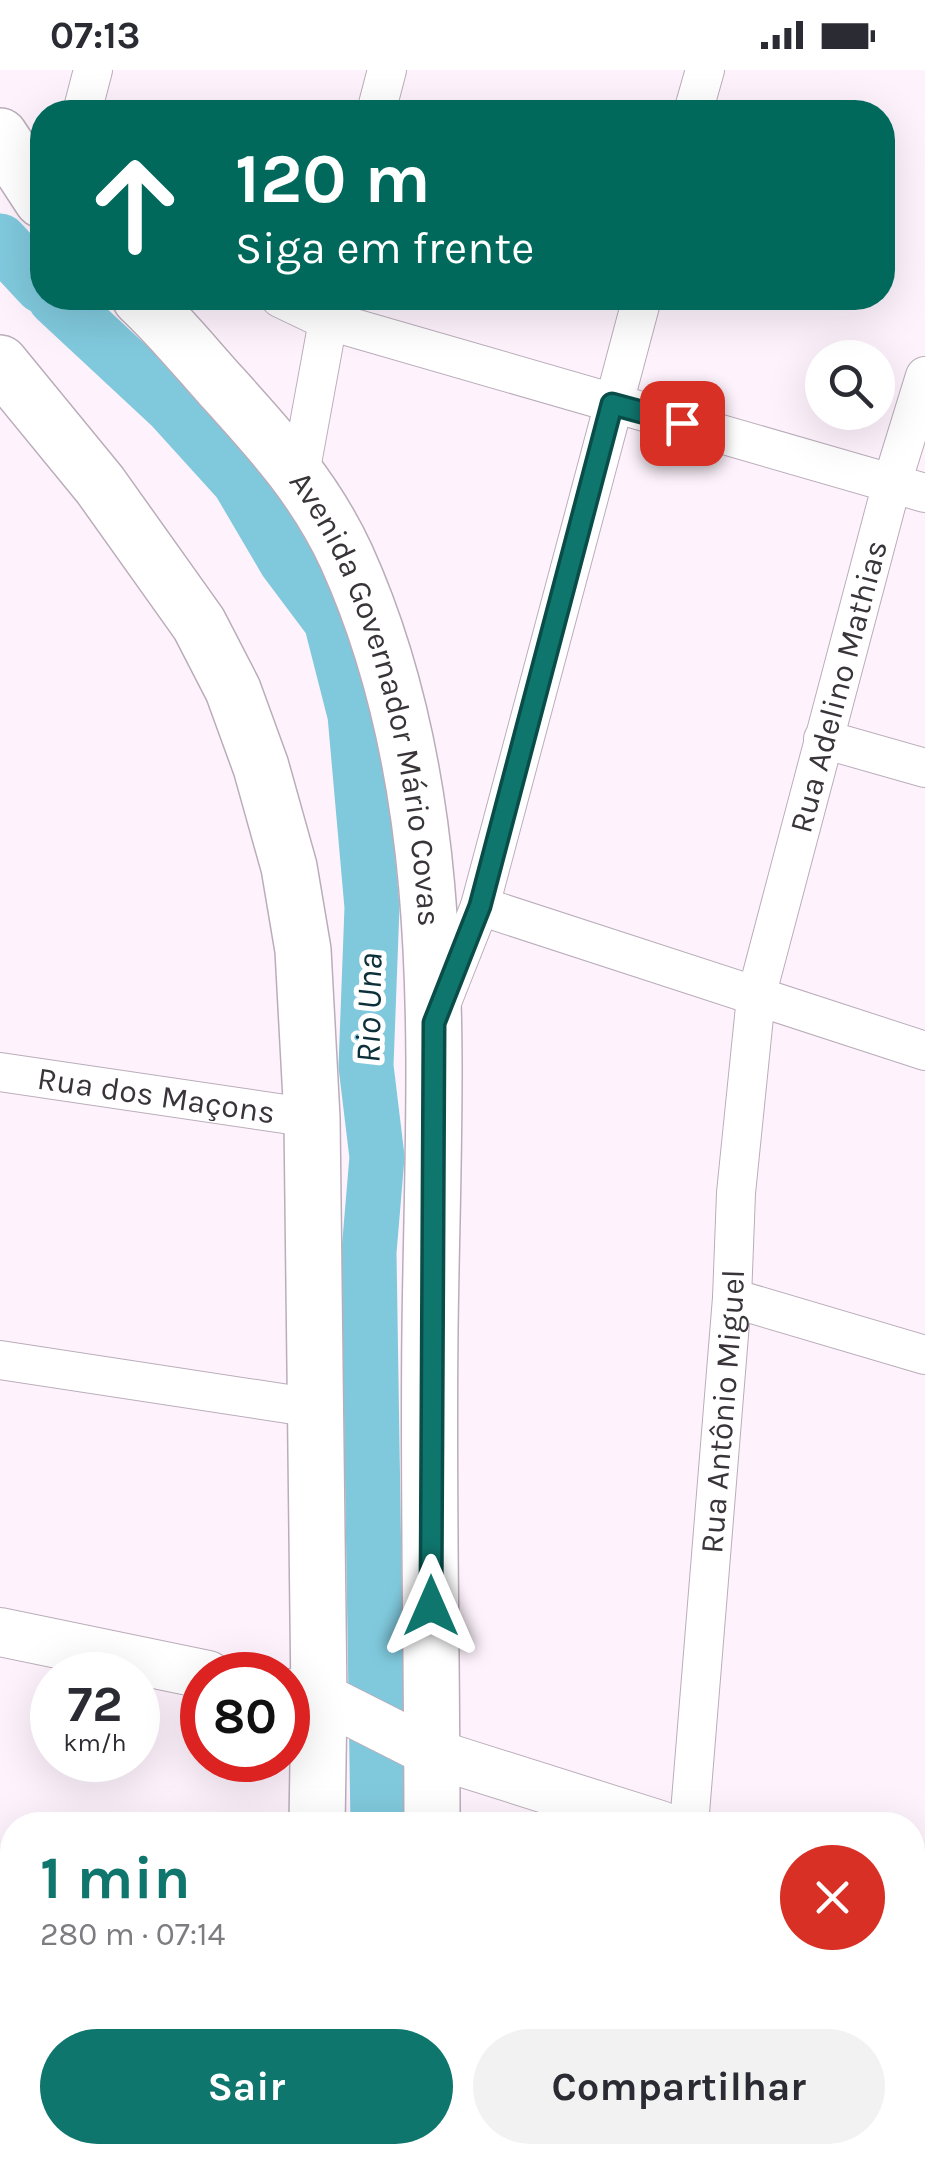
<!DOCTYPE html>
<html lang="pt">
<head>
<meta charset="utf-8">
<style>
	:root { --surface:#fff; --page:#f2f2f3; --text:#2b2b33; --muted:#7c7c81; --accent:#0f766e }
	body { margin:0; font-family:Karla,sans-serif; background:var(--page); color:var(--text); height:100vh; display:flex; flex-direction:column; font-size:38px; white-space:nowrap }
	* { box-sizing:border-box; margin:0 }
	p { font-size:32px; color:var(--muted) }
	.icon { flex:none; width:55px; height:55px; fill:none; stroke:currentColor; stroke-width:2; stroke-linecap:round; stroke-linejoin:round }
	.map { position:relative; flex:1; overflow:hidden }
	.panel { position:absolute; left:0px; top:1742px; width:925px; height:352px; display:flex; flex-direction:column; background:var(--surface); border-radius:40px 40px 0 0; box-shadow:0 10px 40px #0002 }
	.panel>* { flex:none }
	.banner { position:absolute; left:30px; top:30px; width:865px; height:210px; border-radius:40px; box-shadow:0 10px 40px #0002; background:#00695c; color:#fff; overflow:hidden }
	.tools { position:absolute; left:805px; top:270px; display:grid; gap:20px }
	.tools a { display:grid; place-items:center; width:90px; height:90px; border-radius:50%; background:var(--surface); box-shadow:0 10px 40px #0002; font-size:50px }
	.speed { position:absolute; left:30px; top:1582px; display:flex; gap:20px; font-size:50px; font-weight:700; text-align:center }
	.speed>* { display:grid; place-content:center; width:130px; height:130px; border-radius:50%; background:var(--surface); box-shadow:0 10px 40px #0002; line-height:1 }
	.speed small { font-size:25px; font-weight:400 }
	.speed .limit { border:15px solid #d22; background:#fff; color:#111 }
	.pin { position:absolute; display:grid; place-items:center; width:85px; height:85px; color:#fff; margin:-42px; border-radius:20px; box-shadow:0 5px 15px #0006 }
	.me { position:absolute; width:110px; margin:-55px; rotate:0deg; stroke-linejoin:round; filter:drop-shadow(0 0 8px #0008) }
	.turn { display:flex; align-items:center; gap:35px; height:210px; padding:0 40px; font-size:45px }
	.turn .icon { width:130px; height:130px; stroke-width:2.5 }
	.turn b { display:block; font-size:70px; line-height:85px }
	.round { display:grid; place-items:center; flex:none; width:105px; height:105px; border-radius:52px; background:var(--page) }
	.overview { display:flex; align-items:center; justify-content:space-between; height:170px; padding:0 40px }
	h1 { font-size:60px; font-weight:700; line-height:75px; color:var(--accent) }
	.button { display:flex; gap:20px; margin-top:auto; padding:20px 40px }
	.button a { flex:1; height:115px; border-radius:60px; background:var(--accent); color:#fff; font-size:40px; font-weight:700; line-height:115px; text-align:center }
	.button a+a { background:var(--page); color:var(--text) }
	.status { display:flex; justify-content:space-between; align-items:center; height:70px; padding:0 50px; background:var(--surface); direction:ltr }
	.status svg { height:28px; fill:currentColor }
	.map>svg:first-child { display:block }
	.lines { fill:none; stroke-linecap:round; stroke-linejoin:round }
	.river { stroke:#80c9dd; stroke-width:55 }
	.minor-casing { stroke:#baadba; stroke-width:40 }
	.tertiary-casing { stroke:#baadba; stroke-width:50 }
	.trunk-casing { stroke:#baadba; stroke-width:58 }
	.minor { stroke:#fff; stroke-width:38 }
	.tertiary { stroke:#fff; stroke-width:48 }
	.trunk { stroke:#fff; stroke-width:55 }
	.route-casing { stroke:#0a4d48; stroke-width:25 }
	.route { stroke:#0f766e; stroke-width:18 }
	.labels { text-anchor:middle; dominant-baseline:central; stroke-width:10; stroke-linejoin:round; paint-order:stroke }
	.street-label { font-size:32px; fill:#393439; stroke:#fff }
	.water-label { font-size:35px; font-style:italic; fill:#0c3039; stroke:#fff }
</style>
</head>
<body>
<div class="status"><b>07:13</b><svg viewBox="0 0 49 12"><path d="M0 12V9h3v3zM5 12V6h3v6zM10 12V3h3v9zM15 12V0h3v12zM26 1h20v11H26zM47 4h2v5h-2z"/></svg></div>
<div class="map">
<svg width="925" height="2093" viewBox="0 0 925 2093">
	<rect width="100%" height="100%" fill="#fef3fd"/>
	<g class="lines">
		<g class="river">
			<path d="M 0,171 L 42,216"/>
			<path d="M 55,228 L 171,336 L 239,411 L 286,491 L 331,551 L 355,645 L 372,837 L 366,996 L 377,1087 L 369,1182 L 378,1755"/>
			<path d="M 372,2082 L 373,2093"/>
		</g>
		<g class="minor-casing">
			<g id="minor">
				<path d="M 82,42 L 93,0"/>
				<path d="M 376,42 L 387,0"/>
				<path d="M 693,42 L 705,0"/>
				<path d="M 280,228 L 326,250 L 925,423"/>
				<path d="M 300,404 L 332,229"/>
				<path d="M 823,669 L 925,698"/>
				<path d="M 480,836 L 925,981"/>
				<path d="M 440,937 L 480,836 L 642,228"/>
				<path id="s1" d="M 0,1002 L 312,1048"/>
				<path d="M 732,1228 L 925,1285"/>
				<path d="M 0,1290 L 314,1338"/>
				<path id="s2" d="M 689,1755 L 732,1228 L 736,1123 L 756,927 L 892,413 L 925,306"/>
				<path d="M 912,2067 L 925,2022"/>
				<path d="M 0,2086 L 46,2093"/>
				<path d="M 595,2093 L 598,2082"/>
			</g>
		</g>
		<g class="tertiary-casing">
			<g id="tertiary">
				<path d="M 0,1562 L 208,1605"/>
				<path d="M 288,1623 L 337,1635 L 432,1683 L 660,1755"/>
				<path d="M 912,1830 L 925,1833"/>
			</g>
		</g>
		<g class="trunk-casing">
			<g id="trunk">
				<path d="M 0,66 L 42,130"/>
				<path id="s3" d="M 140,228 C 169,255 195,287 222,317 C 271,371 315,419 346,486 C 456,728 433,1001 430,1260 C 428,1425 432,1590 432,1755"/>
				<path d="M 0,293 L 100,415 L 199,554 L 233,620 L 261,697 L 289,797 L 303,880 L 312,1048 L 319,1629 L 317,1755"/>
				<path d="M 310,2093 L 310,2082"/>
				<path d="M 432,2093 L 432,2082"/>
			</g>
		</g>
		<use href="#minor" class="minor"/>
		<use href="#tertiary" class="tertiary"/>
		<use href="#trunk" class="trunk"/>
	</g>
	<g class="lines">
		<g class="route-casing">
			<path id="route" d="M 431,1536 L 434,953 L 480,836 L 612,334 L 682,353"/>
		</g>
		<use href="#route" class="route"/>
	</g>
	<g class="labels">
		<g class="street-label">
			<text stroke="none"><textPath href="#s2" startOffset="1152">Rua Adelino Mathias</textPath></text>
			<text stroke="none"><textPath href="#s3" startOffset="475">Avenida Governador Mário Covas</textPath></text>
			<text stroke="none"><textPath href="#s1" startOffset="158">Rua dos Maçons</textPath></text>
			<text stroke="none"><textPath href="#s2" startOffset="415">Rua Antônio Miguel</textPath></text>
		</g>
		<g class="water-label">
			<text transform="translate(369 938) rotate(-89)">Rio Una</text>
		</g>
	</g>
</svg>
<div class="tools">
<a><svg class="icon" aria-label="search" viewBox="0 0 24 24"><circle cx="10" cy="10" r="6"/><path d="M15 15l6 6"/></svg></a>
</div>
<div class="speed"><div>72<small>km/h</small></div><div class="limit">80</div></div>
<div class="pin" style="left:682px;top:353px;background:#d93025"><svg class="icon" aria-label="arrive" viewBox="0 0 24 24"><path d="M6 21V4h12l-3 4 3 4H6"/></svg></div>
<svg class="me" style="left:431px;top:1536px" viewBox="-20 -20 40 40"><path d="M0-17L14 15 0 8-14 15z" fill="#0f766e" stroke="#fff" stroke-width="4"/></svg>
<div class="banner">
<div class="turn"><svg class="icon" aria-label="ahead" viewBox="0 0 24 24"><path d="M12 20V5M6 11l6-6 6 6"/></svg><div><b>120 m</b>Siga em frente</div></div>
</div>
<section class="panel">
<div class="overview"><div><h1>1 min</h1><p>280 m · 07:14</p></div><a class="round" style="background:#d93025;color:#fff"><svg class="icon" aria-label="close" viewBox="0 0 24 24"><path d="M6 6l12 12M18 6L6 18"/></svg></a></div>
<div class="button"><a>Sair</a><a>Compartilhar</a></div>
</section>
</div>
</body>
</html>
